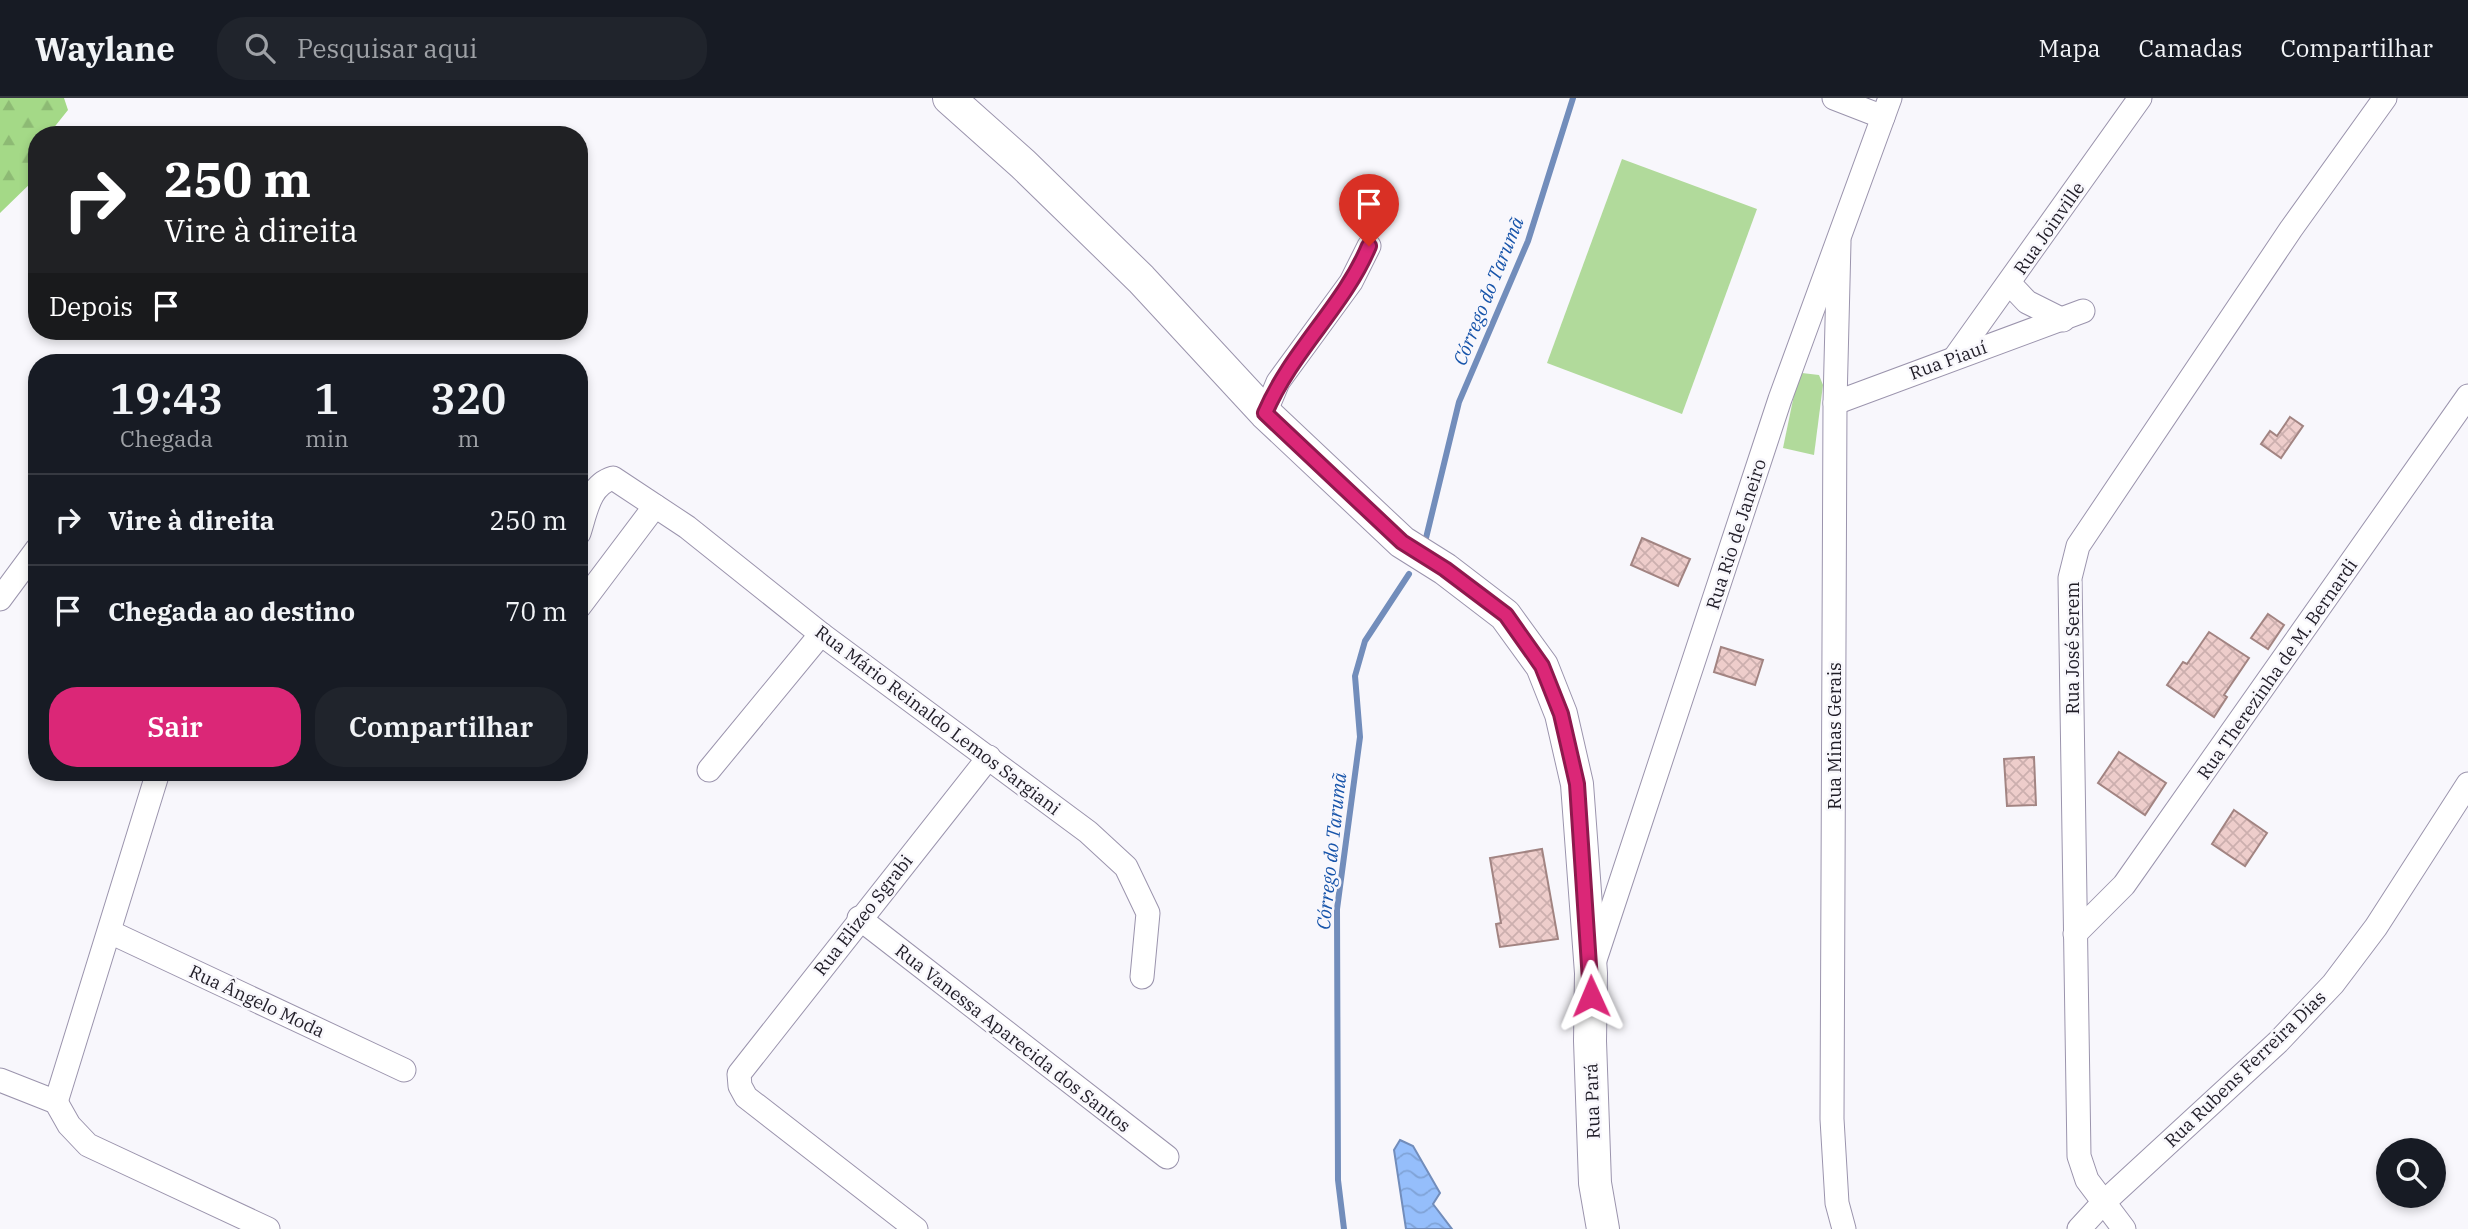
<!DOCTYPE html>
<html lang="pt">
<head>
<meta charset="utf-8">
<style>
	:root { --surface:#171b24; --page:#20242c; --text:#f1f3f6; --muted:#9ea1a6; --line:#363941; --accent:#db2777 }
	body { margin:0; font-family:"IBM Plex Serif",serif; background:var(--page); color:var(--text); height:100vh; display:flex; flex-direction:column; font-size:26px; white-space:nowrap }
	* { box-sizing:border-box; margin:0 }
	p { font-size:23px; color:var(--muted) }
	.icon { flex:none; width:38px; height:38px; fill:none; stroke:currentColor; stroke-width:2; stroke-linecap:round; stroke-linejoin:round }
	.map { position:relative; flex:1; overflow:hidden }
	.drawer { position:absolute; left:28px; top:256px; width:560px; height:427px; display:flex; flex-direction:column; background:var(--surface); border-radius:28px; box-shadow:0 4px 10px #0003 }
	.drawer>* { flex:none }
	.top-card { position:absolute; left:28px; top:28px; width:560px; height:214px; border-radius:28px; box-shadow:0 4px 10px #0003; background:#202124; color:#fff; overflow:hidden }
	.controls { position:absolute; left:2376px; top:1040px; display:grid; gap:14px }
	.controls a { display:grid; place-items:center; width:70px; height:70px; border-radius:50%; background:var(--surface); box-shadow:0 4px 10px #0003; font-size:35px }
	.pin { position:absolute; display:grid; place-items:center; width:60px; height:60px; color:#fff; margin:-72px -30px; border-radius:50% 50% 50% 0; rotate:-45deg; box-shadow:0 0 7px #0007 }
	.pin .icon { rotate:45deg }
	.me { position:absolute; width:77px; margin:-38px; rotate:359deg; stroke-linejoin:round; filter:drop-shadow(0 0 5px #0008) }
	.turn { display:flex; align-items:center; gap:24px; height:147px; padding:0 21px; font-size:32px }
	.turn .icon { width:91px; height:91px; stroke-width:2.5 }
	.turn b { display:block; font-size:49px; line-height:60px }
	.then { display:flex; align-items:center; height:66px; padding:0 21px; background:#0003; gap:14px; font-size:26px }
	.eta { display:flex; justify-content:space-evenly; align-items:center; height:119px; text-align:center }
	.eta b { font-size:42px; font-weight:600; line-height:49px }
	.button { display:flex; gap:14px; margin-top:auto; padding:14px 21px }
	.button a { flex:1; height:80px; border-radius:28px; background:var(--accent); color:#fff; font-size:28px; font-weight:600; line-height:80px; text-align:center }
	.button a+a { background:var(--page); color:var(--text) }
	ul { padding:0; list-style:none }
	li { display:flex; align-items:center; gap:21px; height:91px; padding:0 21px; border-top:2px solid var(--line) }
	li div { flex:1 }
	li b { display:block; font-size:26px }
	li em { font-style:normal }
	header { display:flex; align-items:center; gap:42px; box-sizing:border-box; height:98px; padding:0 35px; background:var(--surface); border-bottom:2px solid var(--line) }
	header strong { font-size:33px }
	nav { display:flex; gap:38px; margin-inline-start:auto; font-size:24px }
	.search { width:490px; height:63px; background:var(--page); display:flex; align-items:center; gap:18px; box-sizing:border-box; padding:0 24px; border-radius:28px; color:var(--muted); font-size:26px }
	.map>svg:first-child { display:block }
	.forest { fill:url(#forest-firs) }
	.green { fill:#b1da9b }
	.water { fill:url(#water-waves); stroke:#728dbb; stroke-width:2 }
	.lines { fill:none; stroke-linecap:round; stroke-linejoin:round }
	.stream { stroke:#728dbb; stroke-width:6 }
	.building { fill:url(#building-cross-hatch); stroke:#a28482; stroke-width:2 }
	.street-casing { stroke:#9b94ad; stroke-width:25 }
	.secondary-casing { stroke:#9b94ad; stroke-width:34 }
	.street { stroke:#fff; stroke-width:23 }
	.secondary { stroke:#fff; stroke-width:32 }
	.route-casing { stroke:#8e194d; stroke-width:18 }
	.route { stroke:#db2777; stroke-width:12 }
	.labels { text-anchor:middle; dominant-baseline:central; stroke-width:5; stroke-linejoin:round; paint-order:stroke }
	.street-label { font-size:18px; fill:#1f1c26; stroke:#f8f7fc }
	.water-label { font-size:19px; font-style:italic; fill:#1754aa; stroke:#f8f7fc }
</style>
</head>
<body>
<header>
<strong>Waylane</strong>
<div class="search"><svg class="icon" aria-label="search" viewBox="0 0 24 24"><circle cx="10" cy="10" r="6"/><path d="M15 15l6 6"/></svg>Pesquisar aqui</div>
<nav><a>Mapa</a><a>Camadas</a><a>Compartilhar</a></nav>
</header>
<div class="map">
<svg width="2468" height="1131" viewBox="0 0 2468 1131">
	<defs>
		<pattern id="forest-firs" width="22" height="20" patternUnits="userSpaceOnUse" patternTransform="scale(1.75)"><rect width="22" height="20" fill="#a4d987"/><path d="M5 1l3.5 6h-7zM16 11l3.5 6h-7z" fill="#8dba74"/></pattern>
		<pattern id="water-waves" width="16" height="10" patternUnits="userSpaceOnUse" patternTransform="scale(1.75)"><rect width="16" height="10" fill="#95befb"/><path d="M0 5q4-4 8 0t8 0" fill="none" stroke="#80a3d7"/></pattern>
		<pattern id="building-cross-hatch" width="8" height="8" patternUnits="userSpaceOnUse" patternTransform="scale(1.75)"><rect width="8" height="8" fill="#eecdcb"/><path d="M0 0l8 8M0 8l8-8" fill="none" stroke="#ccafae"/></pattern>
	</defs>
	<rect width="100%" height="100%" fill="#f8f7fc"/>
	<path class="forest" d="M 0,0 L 64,0 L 68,12 L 48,37 L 37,37 L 37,79 L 0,115 Z"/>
	<g class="green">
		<path d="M 1622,61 L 1757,111 L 1682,316 L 1547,265 Z"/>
		<path d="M 1802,275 L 1819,277 L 1823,287 L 1814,357 L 1783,350 L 1795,292 Z"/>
	</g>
	<path class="water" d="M 1400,1042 L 1413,1048 L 1440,1095 L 1433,1106 L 1452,1131 L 1406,1131 L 1394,1052 Z"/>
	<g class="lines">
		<g class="stream">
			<path d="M 1426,440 L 1459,304 L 1528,143 L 1573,0"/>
			<path d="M 1344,1131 L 1338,1082 L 1337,811 L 1360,639 L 1355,578 L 1365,543 L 1409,476"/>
		</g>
	</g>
	<g class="building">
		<path d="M 2290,319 L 2303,328 L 2281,360 L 2261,346 L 2270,333 L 2277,338 Z"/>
		<path d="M 1642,440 L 1690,461 L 1678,488 L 1631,467 Z"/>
		<path d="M 2268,516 L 2284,527 L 2268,551 L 2251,540 Z"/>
		<path d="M 2209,534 L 2249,560 L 2224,597 L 2227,599 L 2214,619 L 2167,587 L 2183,564 L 2187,566 Z"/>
		<path d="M 1721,549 L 1763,562 L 1755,587 L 1714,574 Z"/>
		<path d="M 2119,654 L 2166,685 L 2145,717 L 2098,685 Z"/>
		<path d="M 2034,659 L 2036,707 L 2007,708 L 2004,661 Z"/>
		<path d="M 2234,712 L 2267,735 L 2245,768 L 2212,746 Z"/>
		<path d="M 1542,751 L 1558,841 L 1500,849 L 1496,826 L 1501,825 L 1490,760 Z"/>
	</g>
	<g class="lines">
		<g class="street-casing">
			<g id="street">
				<path d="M 1834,0 L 1883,19"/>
				<path d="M 1839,144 L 1835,305 L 1832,1021 L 1837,1105 L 1844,1131"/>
				<path d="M 2010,186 L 2027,204 L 2063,222"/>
				<path d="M 1956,258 L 2140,0"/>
				<path d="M 1835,305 L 2083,213"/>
				<path d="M 1265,315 L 1278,284 L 1351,184 L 1369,148"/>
				<path d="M 579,435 C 586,414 589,387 613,380 L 687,429 L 821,536 L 1088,734 L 1126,769 L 1148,815 L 1142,879"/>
				<path d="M 0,501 L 37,451"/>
				<path d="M 579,509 L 655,408"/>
				<path d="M 709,672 L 821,536"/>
				<path d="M 859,820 L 1167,1059"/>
				<path d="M 110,834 L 404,972"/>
				<path d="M 2075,836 L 2124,787 L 2468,298"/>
				<path d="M 1594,865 L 1780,301 L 1890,0"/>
				<path d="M 0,982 L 56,1004 L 69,1027 L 88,1047 L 268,1131"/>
				<path d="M 56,1004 L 158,674"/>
				<path d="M 916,1131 L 746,999 L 740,988 L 739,976 L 989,659"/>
				<path d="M 2079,1131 L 2102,1106 L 2278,944 L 2333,886 L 2376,829 L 2468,686"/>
				<path d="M 2124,1131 L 2087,1082 L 2079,1058 L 2070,480 L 2078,448 L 2291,131 L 2385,0"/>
			</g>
		</g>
		<g class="secondary-casing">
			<path id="secondary" d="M 949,0 L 1023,66 L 1141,181 L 1265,315 L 1402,444 L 1445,471 L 1505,517 L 1542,568 L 1561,616 L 1577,686 L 1591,875 L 1590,943 L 1595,1085 L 1603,1131"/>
		</g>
		<use href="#street" class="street"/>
		<use href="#secondary" class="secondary"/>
	</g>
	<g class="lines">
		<g class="route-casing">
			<path id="route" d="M 1369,148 C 1344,208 1292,252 1265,315 L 1402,444 L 1445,471 L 1506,517 L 1542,568 L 1561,616 L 1577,686 L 1591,898"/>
		</g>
		<use href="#route" class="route"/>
	</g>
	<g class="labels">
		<g class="street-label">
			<text transform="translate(2049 130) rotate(-55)">Rua Joinville</text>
			<text transform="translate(1948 262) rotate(-20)">Rua Piauí</text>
			<text transform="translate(1736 436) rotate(-72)">Rua Rio de Janeiro</text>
			<text transform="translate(2072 550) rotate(-90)">Rua José Serem</text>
			<text transform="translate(2277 571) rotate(-55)">Rua Therezinha de M. Bernardi</text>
			<text transform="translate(938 622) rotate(37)">Rua Mário Reinaldo Lemos Sargiani</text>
			<text transform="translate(1834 638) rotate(-90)">Rua Minas Gerais</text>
			<text transform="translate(863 817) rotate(-52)">Rua Elizeo Sgrabi</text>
			<text transform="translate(257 903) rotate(25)">Rua Ângelo Moda</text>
			<text transform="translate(1013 940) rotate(38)">Rua Vanessa Aparecida dos Santos</text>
			<text transform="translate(2245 971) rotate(-44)">Rua Rubens Ferreira Dias</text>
			<text transform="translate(1592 1003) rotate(-92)">Rua Pará</text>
		</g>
		<g class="water-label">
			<text transform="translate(1488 193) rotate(-68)">Córrego do Tarumã</text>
			<text transform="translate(1331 753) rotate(-84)">Córrego do Tarumã</text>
		</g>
	</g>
</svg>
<div class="controls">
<a><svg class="icon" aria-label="search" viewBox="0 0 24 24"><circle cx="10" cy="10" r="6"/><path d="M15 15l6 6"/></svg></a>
</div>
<div class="pin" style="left:1369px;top:148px;background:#d93025"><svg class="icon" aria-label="arrive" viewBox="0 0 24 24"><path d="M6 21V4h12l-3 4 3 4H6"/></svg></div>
<svg class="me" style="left:1591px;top:898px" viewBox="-20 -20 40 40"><path d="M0-17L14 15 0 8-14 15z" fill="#db2777" stroke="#fff" stroke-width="4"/></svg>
<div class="top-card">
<div class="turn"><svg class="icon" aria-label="right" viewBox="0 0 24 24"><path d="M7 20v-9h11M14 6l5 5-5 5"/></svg><div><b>250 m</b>Vire à direita</div></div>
<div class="then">Depois<svg class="icon" aria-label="arrive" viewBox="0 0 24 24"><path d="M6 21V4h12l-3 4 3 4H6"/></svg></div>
</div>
<section class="drawer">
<div class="eta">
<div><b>19:43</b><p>Chegada</p></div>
<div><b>1</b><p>min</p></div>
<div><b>320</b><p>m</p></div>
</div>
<ul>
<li><svg class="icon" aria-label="right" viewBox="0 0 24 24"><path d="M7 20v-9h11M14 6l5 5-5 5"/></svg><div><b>Vire à direita</b></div><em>250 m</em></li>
<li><svg class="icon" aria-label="arrive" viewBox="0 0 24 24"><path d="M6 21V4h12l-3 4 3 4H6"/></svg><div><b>Chegada ao destino</b></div><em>70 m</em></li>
</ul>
<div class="button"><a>Sair</a><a>Compartilhar</a></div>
</section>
</div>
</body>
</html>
